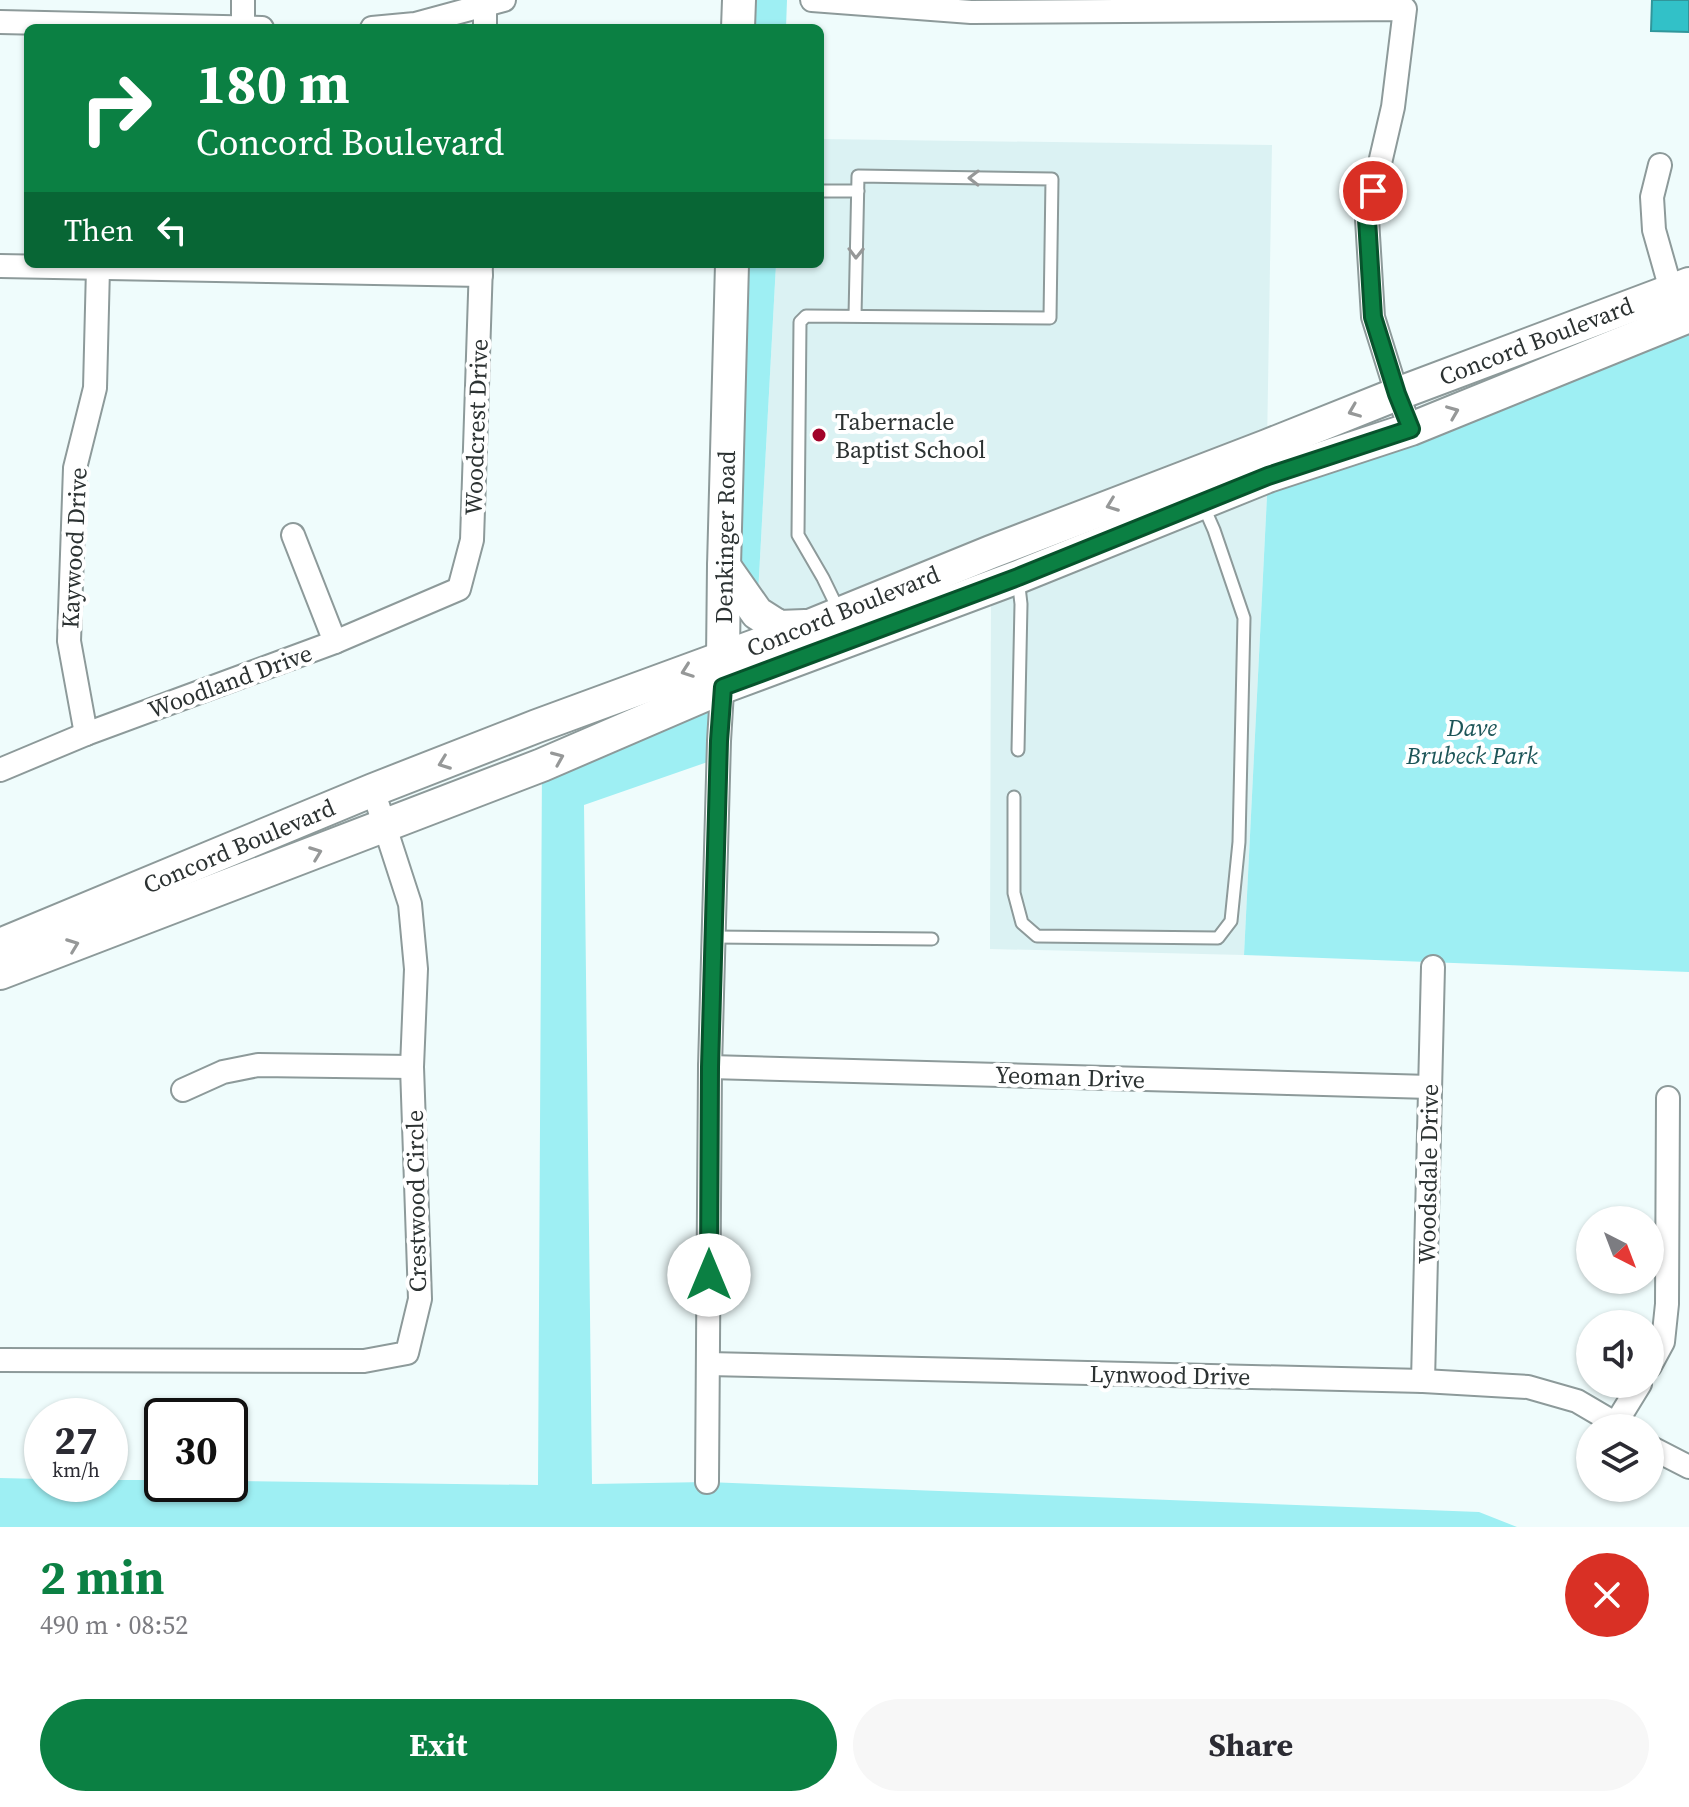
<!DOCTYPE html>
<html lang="en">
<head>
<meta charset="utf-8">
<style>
	:root { --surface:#fff; --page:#f7f7f7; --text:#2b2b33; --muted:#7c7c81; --accent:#0b8043 }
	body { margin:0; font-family:"Source Serif 4",serif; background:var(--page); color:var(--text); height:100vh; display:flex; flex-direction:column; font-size:30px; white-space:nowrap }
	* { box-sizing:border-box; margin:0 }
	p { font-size:26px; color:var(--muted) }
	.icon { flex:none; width:44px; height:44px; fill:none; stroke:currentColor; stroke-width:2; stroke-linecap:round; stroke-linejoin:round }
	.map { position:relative; height:1527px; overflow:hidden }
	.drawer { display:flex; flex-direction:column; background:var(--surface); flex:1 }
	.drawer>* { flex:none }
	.top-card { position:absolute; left:24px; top:24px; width:800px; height:244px; border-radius:12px; box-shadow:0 2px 6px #0004; background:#0b8043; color:#fff; overflow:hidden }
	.needle { width:52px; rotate:138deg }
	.controls { position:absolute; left:1576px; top:1206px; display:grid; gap:16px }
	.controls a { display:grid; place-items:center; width:88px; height:88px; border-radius:50%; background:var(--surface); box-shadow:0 2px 6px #0004; font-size:40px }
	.speed { position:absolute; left:24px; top:1398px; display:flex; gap:16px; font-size:40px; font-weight:700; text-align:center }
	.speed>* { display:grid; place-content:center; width:104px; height:104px; border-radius:50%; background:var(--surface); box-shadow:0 2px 6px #0004; line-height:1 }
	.speed small { font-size:20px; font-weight:400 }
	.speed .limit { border:4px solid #111; border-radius:12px; background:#fff; color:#111 }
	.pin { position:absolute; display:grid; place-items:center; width:68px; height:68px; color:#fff; margin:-34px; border:4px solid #fff; border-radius:50%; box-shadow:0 2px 8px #0007 }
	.me { position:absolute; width:88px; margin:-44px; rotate:0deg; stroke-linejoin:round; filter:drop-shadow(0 0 6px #0008) }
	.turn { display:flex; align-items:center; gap:28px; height:168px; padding:0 40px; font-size:36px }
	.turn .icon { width:104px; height:104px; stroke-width:2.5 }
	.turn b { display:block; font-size:56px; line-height:68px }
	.then { display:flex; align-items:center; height:76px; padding:0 40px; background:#0003; gap:16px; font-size:30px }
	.round { display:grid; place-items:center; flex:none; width:84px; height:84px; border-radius:42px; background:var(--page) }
	.headline { display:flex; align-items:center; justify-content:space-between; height:136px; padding:0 40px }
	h1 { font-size:48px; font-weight:700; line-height:60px; color:var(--accent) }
	.primary-button { display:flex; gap:16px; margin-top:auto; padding:16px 40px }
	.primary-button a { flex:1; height:92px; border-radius:48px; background:var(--accent); color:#fff; font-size:32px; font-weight:700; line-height:92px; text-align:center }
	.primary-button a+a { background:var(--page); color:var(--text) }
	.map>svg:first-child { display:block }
	.built { fill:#dbf2f3 }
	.green { fill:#9eeff3 }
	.water { fill:#32c1c8; stroke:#30969b; stroke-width:2 }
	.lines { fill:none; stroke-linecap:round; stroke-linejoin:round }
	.lane-casing { stroke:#8d9a9a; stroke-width:15 }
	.street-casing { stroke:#8d9a9a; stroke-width:26 }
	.secondary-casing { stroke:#8d9a9a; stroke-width:36 }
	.lane { stroke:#fff; stroke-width:11 }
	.street { stroke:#fff; stroke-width:22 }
	.secondary { stroke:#fff; stroke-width:32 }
	.oneway { stroke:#969898 }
	.route-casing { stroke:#07532c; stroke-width:20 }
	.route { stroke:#0b8043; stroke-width:14 }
	.poi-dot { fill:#a20229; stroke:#fff; stroke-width:3 }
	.labels { text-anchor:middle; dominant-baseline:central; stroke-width:8; stroke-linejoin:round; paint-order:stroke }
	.street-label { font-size:24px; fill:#2c3232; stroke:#fff }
	.poi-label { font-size:24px; fill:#2c3232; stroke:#fff; text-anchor:start }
	.park-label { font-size:24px; font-style:italic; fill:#1c5558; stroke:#fff }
</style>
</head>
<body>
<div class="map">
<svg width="1689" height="1527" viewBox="0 0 1689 1527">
	<rect width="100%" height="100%" fill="#effcfc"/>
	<g class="built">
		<path d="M 820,139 L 1272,145 L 1267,446 L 812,625 L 757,613 L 776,264 L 820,264 Z"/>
		<path d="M 1268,476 L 1244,955 L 990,949 L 991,586 Z"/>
	</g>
	<g class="green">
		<path d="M 739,0 L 787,0 L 786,28 L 738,28 Z"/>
		<path d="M 732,264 L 776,264 L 757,613 L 724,566 Z"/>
		<path d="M 1689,316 L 1689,972 L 1244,955 L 1268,476 Z"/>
		<path d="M 723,687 L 719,758 L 584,805 L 592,1484 L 707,1482 L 1479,1512 L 1517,1527 L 0,1527 L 0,1478 L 42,1479 L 42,1484 L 110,1484 L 110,1480 L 162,1480 L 162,1484 L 230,1484 L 230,1481 L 538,1485 L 542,765 Z"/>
	</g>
	<path class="water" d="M 1652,0 L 1689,0 L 1689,32 L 1651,31 Z"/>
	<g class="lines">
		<g class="lane-casing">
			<g id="lane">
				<path d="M 820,191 L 858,191"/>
				<path d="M 840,613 L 823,578 L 798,535 L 800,322 L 806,316 L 1050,318 L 1052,179 L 858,176 L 855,316"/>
				<path d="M 1018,750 L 1021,604 L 1018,578"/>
				<path d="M 1014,797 L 1014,893 L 1022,923 L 1037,936 L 1218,938 L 1231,921 L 1239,842 L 1244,618 L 1214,530 L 1203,505"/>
				<path d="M 714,937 L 932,939"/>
			</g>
		</g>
		<g class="street-casing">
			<g id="street">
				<path d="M 812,0 L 971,12 L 1405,9 L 1393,107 L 1367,219 L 1373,317 L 1397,394 L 1411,429"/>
				<path d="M 0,22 L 262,28"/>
				<path d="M 243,27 L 243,0"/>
				<path d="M 372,28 L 415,24 L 504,0"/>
				<path d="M 485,28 L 485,0"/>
				<path d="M 1660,165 L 1652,197 L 1654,230 L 1675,304"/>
				<path d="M 0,266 L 481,275"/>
				<path d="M 293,535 L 335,642"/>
				<path d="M 86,734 L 69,641 L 75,468 L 95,388 L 98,268"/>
				<path d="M 0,770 L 86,734 L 335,642 L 459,589 L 472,540 L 481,264"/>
				<path d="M 710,1067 L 1430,1087"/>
				<path d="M 183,1090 L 223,1072 L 258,1065 L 412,1067"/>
				<path d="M 0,1360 L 364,1361 L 407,1353 L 420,1299 L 412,1067 L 416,969 L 410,904 L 373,790"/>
				<path d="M 708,1364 L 1423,1381 L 1528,1387 L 1577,1401 L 1623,1428"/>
				<path d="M 1650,1366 L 1663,1342 L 1667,1304 L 1668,1098"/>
				<path d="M 1423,1381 L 1433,967"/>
				<path d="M 1616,1423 L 1640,1384"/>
				<path d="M 1650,1447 L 1689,1467"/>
				<path d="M 707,1482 L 710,1067 L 719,741 L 723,675"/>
			</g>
		</g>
		<g class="secondary-casing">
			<g id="secondary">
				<path d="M 738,28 L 739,0"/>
				<path d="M 724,566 L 757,613 L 779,627 L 805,626"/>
				<path d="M 723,658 L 724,566 L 732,264"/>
				<path d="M 0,945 L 373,790 L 537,726 L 812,625 L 991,552 L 1267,446 L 1397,394 L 1689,284"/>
				<path d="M 0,973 L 542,765 L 723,687 L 1018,577 L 1268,476 L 1411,429 L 1689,316"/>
			</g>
		</g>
		<use href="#lane" class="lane"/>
		<use href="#street" class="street"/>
		<use href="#secondary" class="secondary"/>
	</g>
	<defs><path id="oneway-chevron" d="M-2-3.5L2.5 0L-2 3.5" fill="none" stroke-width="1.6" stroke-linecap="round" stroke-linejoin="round" transform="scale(2)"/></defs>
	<g class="oneway">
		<use href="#oneway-chevron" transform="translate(974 178) rotate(-179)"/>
		<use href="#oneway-chevron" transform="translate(856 253) rotate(91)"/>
		<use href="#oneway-chevron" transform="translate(1354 411) rotate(158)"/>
		<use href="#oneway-chevron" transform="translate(1453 412) rotate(-22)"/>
		<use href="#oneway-chevron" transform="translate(1112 505) rotate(159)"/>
		<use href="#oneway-chevron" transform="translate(687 671) rotate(160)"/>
		<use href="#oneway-chevron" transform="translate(558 758) rotate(-23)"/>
		<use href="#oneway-chevron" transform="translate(444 763) rotate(159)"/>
		<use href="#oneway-chevron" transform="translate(316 853) rotate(-21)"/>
		<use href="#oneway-chevron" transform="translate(73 945) rotate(-21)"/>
	</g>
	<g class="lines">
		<g class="route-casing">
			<path id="route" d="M 709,1275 L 710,1067 L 719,741 L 723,687 L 1018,577 L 1268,476 L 1411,429 L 1397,394 L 1373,317 L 1367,219 L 1373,191"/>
		</g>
		<use href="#route" class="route"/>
	</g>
	<circle class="poi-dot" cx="819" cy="435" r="8"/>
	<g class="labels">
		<g class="street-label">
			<text transform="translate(1536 341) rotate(-21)">Concord Boulevard</text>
			<text transform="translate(476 427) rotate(-88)">Woodcrest Drive</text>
			<text transform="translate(725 537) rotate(-89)">Denkinger Road</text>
			<text transform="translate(74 548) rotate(-87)">Kaywood Drive</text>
			<text transform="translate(843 611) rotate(-22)">Concord Boulevard</text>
			<text transform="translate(230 681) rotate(-20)">Woodland Drive</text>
			<text transform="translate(239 846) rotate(-23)">Concord Boulevard</text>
			<text transform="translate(1070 1077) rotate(2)">Yeoman Drive</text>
			<text transform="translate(1428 1174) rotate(-89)">Woodsdale Drive</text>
			<text transform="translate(416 1201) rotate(-91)">Crestwood Circle</text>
			<text transform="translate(1170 1375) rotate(1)">Lynwood Drive</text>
		</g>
		<g class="poi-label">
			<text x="835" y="421">Tabernacle<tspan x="835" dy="28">Baptist School</tspan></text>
		</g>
		<g class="park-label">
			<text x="1472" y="727">Dave<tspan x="1472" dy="28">Brubeck Park</tspan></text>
		</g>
	</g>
</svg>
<div class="controls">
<a><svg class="needle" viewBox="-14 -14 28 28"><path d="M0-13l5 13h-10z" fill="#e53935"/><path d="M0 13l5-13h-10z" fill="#7c7c81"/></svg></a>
<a><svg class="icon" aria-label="sound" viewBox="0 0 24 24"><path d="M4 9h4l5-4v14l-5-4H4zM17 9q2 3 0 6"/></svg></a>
<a><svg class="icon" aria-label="layers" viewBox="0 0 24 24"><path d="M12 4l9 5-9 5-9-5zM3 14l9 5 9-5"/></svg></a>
</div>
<div class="speed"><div>27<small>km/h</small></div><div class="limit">30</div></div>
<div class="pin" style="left:1373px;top:191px;background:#d93025"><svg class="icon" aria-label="arrive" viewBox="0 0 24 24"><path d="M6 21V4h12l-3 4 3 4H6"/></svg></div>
<svg class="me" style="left:709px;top:1275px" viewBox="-20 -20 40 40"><circle r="19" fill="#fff"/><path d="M0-13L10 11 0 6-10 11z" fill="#0b8043"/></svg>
<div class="top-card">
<div class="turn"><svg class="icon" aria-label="right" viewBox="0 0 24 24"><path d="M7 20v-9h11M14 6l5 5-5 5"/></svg><div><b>180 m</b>Concord Boulevard</div></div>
<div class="then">Then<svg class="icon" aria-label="left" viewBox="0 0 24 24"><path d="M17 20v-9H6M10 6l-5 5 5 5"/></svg></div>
</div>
</div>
<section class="drawer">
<div class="headline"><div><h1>2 min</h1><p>490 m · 08:52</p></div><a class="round" style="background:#d93025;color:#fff"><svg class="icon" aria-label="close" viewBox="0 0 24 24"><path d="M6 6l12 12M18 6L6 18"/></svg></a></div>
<div class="primary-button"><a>Exit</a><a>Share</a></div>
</section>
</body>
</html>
